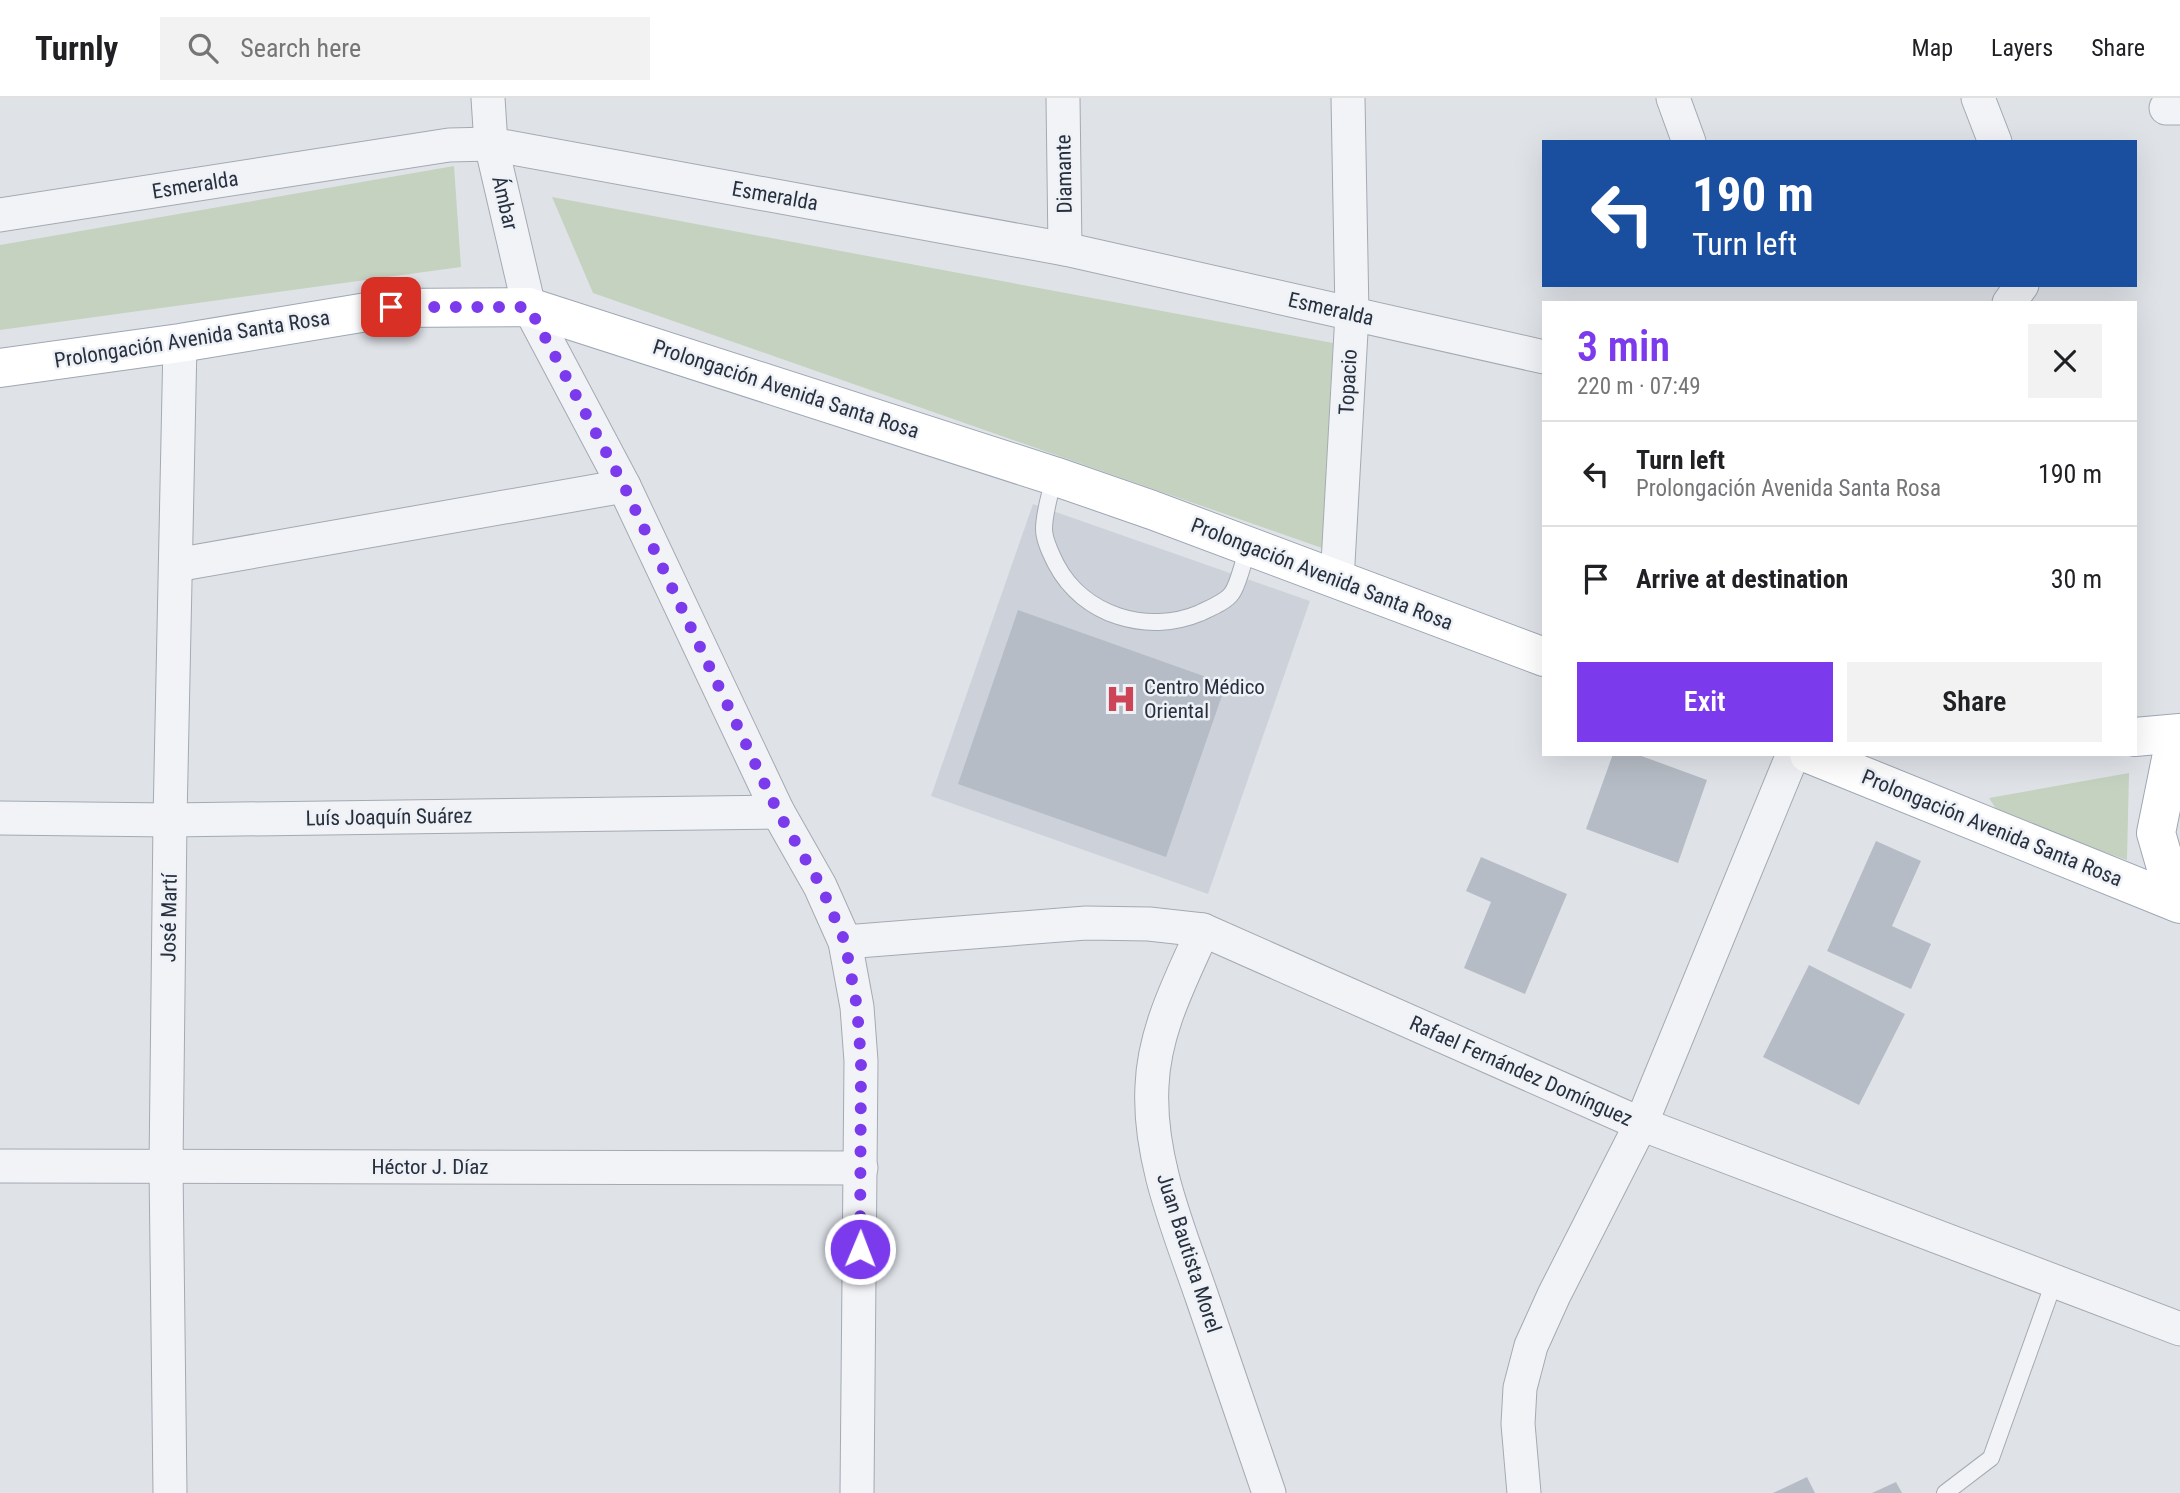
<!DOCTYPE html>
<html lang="en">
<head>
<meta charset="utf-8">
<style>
	:root { --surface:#fff; --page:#f2f2f2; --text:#202124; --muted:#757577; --line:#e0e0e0; --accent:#7c3aed }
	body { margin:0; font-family:"Roboto Condensed",sans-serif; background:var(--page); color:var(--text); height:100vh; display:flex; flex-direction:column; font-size:26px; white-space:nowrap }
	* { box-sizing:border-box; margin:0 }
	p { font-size:23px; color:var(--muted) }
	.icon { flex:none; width:38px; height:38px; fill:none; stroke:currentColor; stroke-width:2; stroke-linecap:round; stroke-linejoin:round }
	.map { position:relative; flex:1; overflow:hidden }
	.drawer { position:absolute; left:1542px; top:203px; width:595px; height:455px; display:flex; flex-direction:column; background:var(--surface); border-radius:0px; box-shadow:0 7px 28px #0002 }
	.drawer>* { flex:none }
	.top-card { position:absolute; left:1542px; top:42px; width:595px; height:147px; border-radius:0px; box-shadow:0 7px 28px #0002; background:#1a4fa0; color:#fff; overflow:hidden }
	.pin { position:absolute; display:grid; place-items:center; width:60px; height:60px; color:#fff; margin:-30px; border-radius:14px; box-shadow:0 4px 10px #0006 }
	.me { position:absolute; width:77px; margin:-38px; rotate:1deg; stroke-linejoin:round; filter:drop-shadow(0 0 5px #0008) }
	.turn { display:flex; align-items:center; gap:24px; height:147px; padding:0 35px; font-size:32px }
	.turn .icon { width:91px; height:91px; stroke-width:2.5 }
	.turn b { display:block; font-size:49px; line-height:60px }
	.round { display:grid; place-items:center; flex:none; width:74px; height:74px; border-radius:0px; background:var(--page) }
	.head { display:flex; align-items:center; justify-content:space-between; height:119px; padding:0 35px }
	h1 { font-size:42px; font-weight:600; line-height:52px; color:var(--accent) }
	.cta { display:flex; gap:14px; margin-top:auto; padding:14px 35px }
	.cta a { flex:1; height:80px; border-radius:0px; background:var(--accent); color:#fff; font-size:28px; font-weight:600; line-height:80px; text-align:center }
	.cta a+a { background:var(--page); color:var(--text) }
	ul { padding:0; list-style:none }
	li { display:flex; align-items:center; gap:21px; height:105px; padding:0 35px; border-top:2px solid var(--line) }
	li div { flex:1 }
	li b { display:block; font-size:26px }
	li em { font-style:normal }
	header { display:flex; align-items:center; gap:42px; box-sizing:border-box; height:98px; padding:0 35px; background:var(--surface); border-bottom:2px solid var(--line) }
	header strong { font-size:33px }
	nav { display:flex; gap:38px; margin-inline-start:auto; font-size:24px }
	.search { width:490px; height:63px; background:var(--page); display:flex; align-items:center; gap:18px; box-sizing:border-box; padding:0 24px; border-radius:0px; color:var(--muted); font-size:26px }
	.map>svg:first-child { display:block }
	.built { fill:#cdd2da }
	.green { fill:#c5d2c0 }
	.building { fill:#b6bcc5 }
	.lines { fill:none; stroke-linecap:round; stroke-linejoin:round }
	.lane-casing { stroke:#a4aab2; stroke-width:18 }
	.street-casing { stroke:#a4aab2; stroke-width:35 }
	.primary-casing { stroke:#9ea7b4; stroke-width:40 }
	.lane { stroke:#f2f3f7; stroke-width:16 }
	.street { stroke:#f2f3f7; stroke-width:33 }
	.primary { stroke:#fff; stroke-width:38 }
	.route { stroke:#7c3aed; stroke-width:12; stroke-dasharray:0 21.6 }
	.labels { text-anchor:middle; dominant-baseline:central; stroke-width:5; stroke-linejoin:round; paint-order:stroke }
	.street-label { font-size:21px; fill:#28303f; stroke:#eef2f6 }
	.poi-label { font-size:21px; fill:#28303f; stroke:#eef2f6; text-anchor:start }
</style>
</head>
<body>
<header>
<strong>Turnly</strong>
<div class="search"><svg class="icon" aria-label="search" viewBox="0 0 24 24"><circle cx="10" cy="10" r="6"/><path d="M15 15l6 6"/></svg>Search here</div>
<nav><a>Map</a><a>Layers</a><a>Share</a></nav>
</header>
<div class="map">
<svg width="2180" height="1395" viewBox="0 0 2180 1395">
	<rect width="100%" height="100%" fill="#dfe3e8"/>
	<path class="built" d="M 1033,406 L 1310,503 L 1208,796 L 931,698 Z"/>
	<g class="green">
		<path d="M 454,68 L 461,169 L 0,232 L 0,147 Z"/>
		<path d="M 552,99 L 1333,245 L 1322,450 L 593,195 Z"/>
		<path d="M 2129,675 L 2127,762 L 2000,717 L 1989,700 Z"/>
	</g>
	<g class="building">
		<path d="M 1018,512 L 1226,586 L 1166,759 L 958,686 Z"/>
		<path d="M 1613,656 L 1636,656 L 1707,682 L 1678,765 L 1586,731 Z"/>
		<path d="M 1876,743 L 1921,763 L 1892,828 L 1931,846 L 1911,891 L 1827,853 Z"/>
		<path d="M 1481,759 L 1567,796 L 1525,896 L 1464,870 L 1491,804 L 1466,793 Z"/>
		<path d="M 1809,867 L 1905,916 L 1859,1007 L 1763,959 Z"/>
		<path d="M 1807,1379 L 1815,1395 L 1773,1395 Z"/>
		<path d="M 1896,1384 L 1902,1395 L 1872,1395 Z"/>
	</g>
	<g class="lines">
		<g class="lane-casing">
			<g id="lane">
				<path d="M 1054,378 C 1051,394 1044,414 1044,431 C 1044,442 1051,456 1056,466 C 1083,518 1148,537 1200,515 C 1210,510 1226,504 1232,495 C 1239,485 1244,461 1248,449"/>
				<path d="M 1945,1395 L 1991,1360 L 2054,1184"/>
			</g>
		</g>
		<g class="street-casing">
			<g id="street">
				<path d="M 488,0 L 491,46 L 529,209 L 624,388 L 778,714 L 820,788 L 845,844 L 857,909 L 861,963 L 857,1395"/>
				<path d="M 1063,0 L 1065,151"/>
				<path d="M 1673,0 L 1689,44"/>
				<path d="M 1978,0 L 1995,44"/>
				<path d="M 2166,10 L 2180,10"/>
				<path d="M 0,117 L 449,47 L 491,46 L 1065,151 L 1544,259"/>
				<path d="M 2009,205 L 2022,187"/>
				<path d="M 176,467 L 624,388"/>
				<path d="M 1337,483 L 1352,216 L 1348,0"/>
				<path d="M 0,720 L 170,722 L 778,714"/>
				<path d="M 1203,832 C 1181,882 1154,932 1152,988 C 1148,1060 1179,1132 1202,1199 C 1224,1264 1247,1330 1269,1395"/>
				<path d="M 845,844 L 1086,825 L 1149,826 L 1203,832 L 1641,1026 L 2180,1231"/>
				<path d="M 0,1068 L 861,1070"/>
				<path d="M 170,1395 L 166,1069 L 170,722 L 180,245"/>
				<path d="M 1524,1395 L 1518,1326 L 1520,1290 L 1531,1248 L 1554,1197 L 1641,1026 L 1793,656"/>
			</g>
		</g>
		<g class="primary-casing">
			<g id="primary">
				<path d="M 0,270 L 180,245 L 391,210 L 529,209 L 1054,378 L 1152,412 L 1544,559"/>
				<path d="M 2176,636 L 2156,735 L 2176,804"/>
				<path d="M 2135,639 L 2180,635"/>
				<path d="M 1809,656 L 2180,806"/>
			</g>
		</g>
		<use href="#lane" class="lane"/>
		<use href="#street" class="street"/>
		<use href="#primary" class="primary"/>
	</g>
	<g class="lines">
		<path class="route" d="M 391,209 L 529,209 L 624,388 L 778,714 L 821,788 L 845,844 L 857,909 L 861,963 L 860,1151"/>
	</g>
	<defs>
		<g id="hospital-bare" transform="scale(2.415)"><path d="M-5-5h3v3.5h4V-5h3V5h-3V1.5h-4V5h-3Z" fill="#cd4458" stroke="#eef2f6" stroke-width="2.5" paint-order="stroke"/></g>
	</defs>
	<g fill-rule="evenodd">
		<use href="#hospital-bare" x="1121" y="601"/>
	</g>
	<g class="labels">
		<g class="street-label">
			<text transform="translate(1064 76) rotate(-91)">Diamante</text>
			<text transform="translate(195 87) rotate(-9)">Esmeralda</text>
			<text transform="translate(775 98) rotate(10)">Esmeralda</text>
			<text transform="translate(505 105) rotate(77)">Ámbar</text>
			<text transform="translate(1331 211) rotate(13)">Esmeralda</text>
			<text transform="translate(192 241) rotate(-9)">Prolongación Avenida Santa Rosa</text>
			<text transform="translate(1348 284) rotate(-87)">Topacio</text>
			<text transform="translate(786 291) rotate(18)">Prolongación Avenida Santa Rosa</text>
			<text transform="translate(1322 476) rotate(21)">Prolongación Avenida Santa Rosa</text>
			<text transform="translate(389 719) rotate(-1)">Luís Joaquín Suárez</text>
			<text transform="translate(1992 730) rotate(22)">Prolongación Avenida Santa Rosa</text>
			<text transform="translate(169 820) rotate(-89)">José Martí</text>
			<text transform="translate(1521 973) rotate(24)">Rafael Fernández Domínguez</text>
			<text x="430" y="1069">Héctor J. Díaz</text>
			<text transform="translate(1189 1155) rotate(72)">Juan Bautista Morel</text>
		</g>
		<g class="poi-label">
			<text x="1144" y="589">Centro Médico<tspan x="1144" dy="24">Oriental</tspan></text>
		</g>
	</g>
</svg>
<div class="pin" style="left:391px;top:209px;background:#d93025"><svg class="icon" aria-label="arrive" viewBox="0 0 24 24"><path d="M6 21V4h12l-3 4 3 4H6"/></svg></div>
<svg class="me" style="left:860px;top:1151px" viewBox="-20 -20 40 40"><circle r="17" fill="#7c3aed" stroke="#fff" stroke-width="3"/><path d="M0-11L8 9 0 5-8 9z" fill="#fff"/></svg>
<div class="top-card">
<div class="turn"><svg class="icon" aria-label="left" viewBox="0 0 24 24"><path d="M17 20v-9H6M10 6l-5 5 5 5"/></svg><div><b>190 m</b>Turn left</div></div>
</div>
<section class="drawer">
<div class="head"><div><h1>3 min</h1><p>220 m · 07:49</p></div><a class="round"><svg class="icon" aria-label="close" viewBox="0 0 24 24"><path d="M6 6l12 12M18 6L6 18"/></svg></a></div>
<ul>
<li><svg class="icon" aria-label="left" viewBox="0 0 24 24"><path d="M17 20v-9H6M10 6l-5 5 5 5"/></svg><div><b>Turn left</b><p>Prolongación Avenida Santa Rosa</p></div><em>190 m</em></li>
<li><svg class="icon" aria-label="arrive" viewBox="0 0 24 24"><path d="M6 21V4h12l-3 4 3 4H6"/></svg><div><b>Arrive at destination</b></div><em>30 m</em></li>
</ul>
<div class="cta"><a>Exit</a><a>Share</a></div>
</section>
</div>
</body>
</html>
